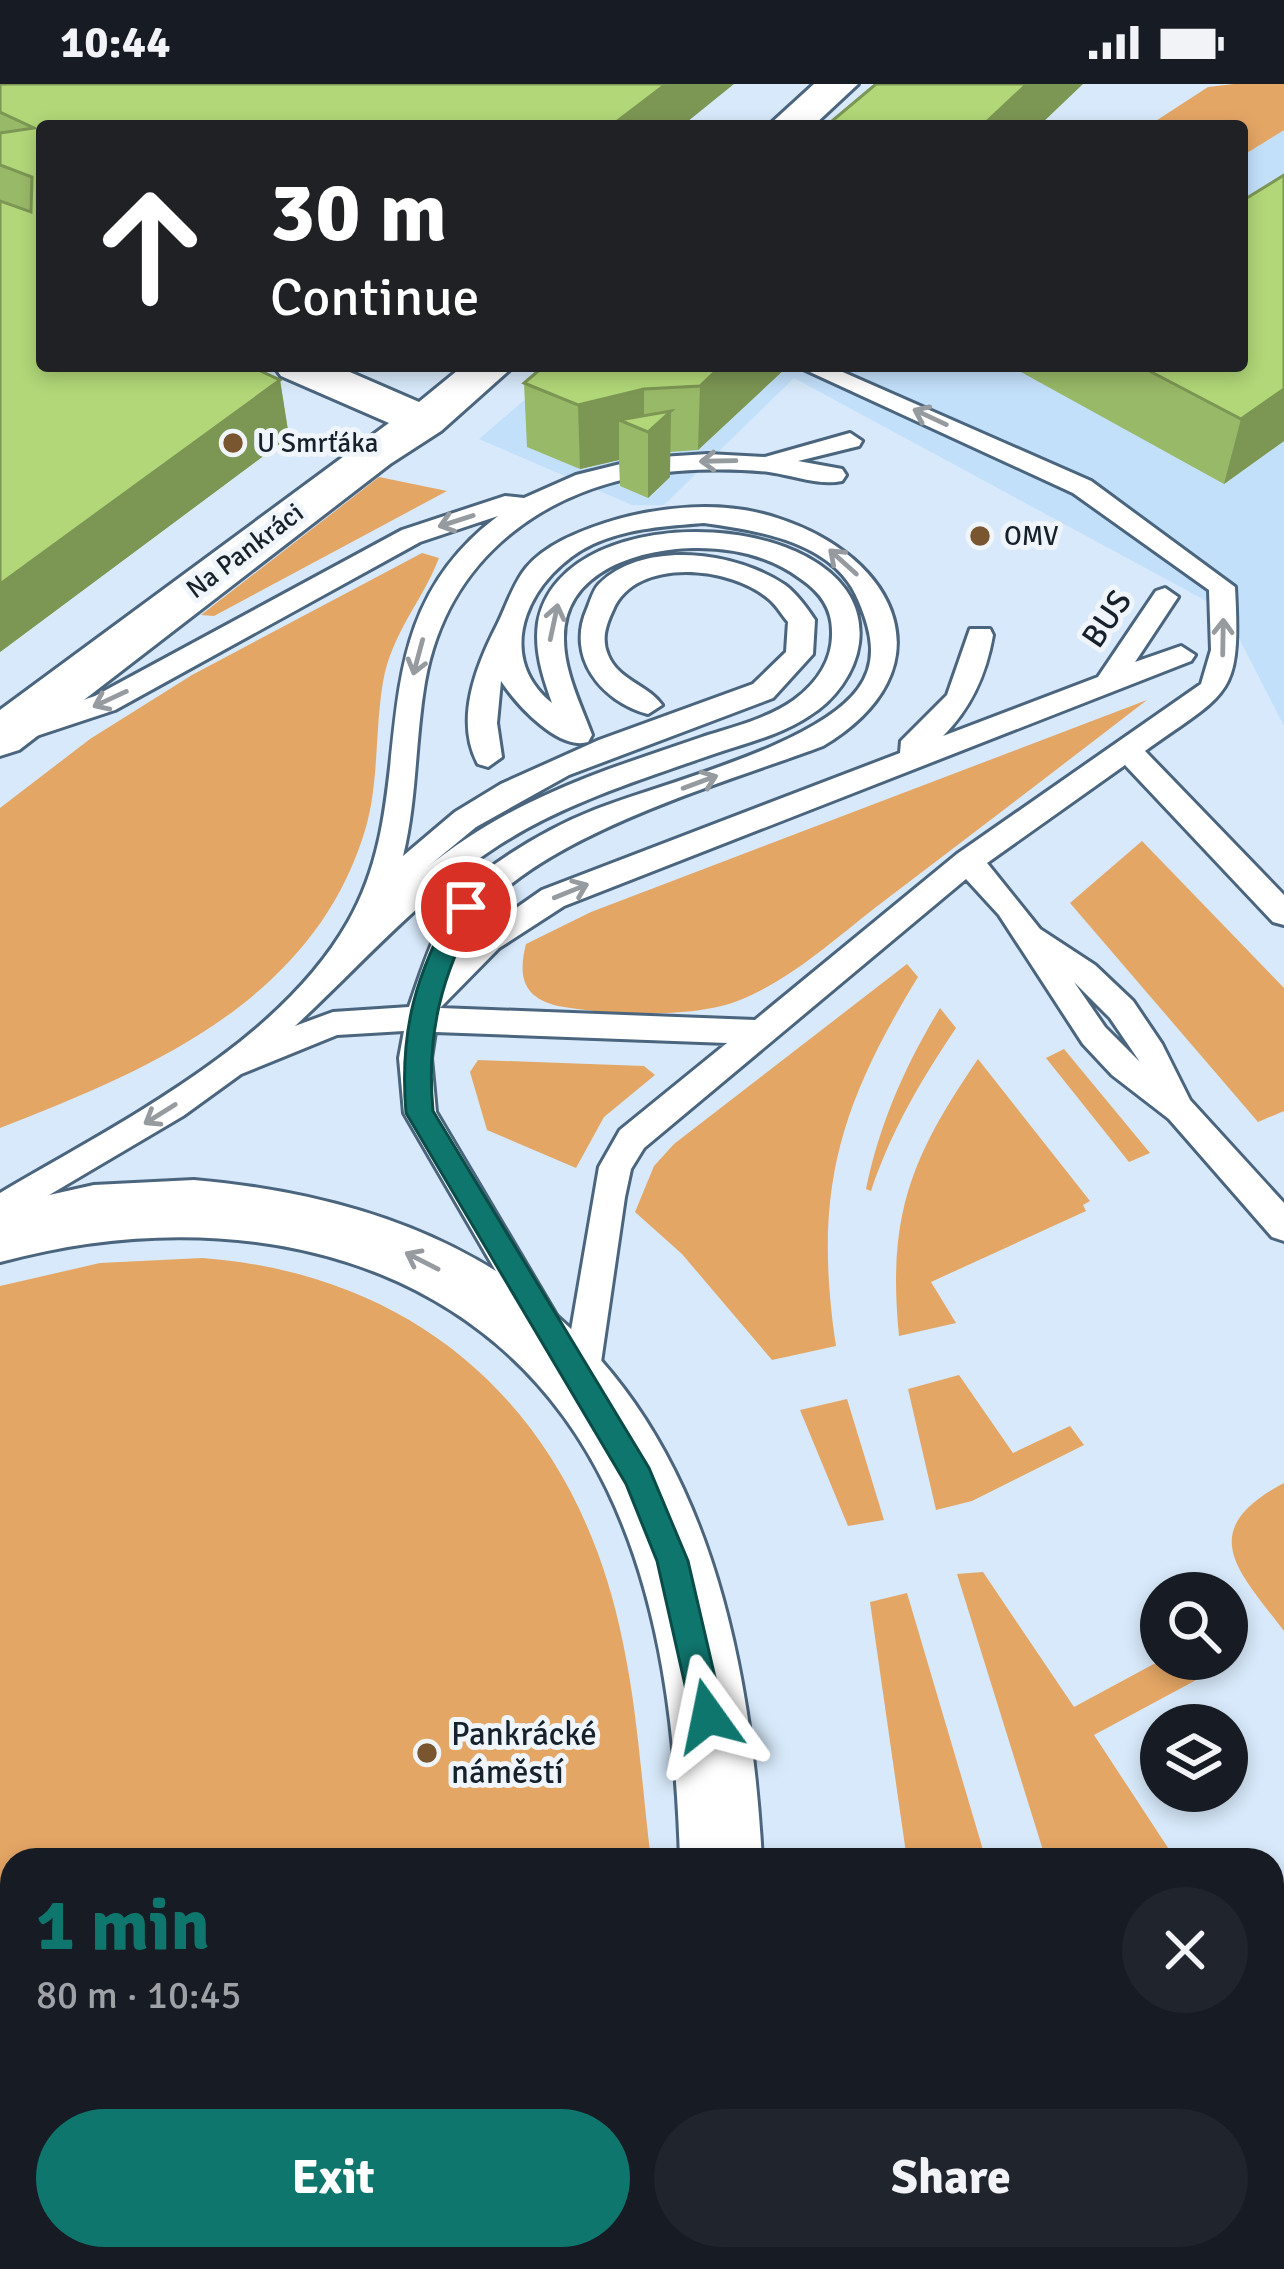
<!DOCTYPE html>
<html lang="en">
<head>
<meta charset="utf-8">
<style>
	:root { --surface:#171b24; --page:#20242c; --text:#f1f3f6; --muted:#9ea1a6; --accent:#0f766e }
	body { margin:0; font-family:Signika,sans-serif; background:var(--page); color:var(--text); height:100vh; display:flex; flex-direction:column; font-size:45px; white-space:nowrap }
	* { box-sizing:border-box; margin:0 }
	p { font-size:39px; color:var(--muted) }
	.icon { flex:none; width:66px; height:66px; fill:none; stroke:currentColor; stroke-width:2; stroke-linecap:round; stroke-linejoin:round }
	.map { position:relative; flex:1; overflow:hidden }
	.drawer { position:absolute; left:0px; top:1764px; width:1284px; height:423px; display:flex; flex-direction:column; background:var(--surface); border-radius:36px 36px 0 0; box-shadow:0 6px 18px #0003 }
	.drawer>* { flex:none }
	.top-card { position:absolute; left:36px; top:36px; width:1212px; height:252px; border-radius:12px; box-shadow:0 6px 18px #0003; background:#202124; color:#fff; overflow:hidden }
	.controls { position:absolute; left:1140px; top:1488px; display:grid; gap:24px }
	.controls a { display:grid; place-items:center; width:108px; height:108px; border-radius:50%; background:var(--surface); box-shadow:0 6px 18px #0003; font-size:60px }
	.pin { position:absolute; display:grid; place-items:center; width:102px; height:102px; color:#fff; margin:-51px; border:6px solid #fff; border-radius:50%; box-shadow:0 3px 12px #0007 }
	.me { position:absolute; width:132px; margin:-66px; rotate:348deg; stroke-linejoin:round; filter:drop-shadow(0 0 9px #0008) }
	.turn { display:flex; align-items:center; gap:42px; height:252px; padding:0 36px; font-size:54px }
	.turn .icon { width:156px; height:156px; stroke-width:2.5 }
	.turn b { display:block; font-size:84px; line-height:102px }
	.round { display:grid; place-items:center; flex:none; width:126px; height:126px; border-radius:63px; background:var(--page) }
	.head { display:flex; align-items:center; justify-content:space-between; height:204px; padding:0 36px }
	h1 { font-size:72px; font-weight:800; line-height:90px; color:var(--accent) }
	.cta { display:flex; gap:24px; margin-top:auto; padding:24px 36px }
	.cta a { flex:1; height:138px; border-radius:72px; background:var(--accent); color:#fff; font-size:48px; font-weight:800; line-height:138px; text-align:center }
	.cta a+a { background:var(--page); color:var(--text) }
	.status { display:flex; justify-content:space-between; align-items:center; height:84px; padding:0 60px; background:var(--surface); direction:ltr }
	.status svg { height:33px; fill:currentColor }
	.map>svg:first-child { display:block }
	.built { fill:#c3e0fb }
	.green { fill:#e4a665 }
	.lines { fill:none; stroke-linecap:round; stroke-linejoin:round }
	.lane-casing { stroke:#4a657d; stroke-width:6 }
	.street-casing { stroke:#4a657d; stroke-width:6 }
	.secondary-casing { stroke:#4a657d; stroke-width:6 }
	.lane { fill:#fff; fill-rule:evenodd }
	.street { fill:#fff; fill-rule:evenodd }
	.secondary { fill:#fff; fill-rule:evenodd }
	.wall { fill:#98b967 }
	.shaded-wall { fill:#7c9654 }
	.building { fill:#b1d778; stroke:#7c9654; stroke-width:3 }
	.oneway { stroke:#969ba0 }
	.route { fill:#0f766e; stroke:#0a4d48; stroke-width:3 }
	.poi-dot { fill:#79562f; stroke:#eff5fa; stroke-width:4.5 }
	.labels { text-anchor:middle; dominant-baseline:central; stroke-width:10; stroke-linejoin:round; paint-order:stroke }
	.far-poi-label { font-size:27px; fill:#16212c; stroke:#eff5fa; text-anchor:start }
	.far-street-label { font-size:27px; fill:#16212c; stroke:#eff5fa }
	.street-label { font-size:33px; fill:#16212c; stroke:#eff5fa }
	.poi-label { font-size:33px; fill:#16212c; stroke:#eff5fa; text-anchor:start }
</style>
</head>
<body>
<div class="status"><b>10:44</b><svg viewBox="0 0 49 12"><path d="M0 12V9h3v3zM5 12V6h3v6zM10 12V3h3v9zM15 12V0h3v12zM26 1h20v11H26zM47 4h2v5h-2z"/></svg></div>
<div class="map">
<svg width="1284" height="2185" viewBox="0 0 1284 2185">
	<rect width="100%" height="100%" fill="#d7e9fa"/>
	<path class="built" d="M 1284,12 L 1284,642 L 1225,527 L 794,294 L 664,421 L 632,421 L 479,355 L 564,282 L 1242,282 L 1242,42 Z"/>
	<g class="green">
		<path d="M 1234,0 L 1284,0 L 1284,46 L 1242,72 L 1242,42 L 1148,42 L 1208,3 Z"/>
		<path d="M 379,393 L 447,407 L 214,532 L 201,531 Z"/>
		<path d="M 422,469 L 439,474 C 422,518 392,548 383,598 C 375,645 379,697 366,743 C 316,915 152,985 0,1044 L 0,724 L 90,655 L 192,591 Z"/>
		<path d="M 1147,616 C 1060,683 972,750 884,817 C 839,851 793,895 740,916 C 694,935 607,931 558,922 C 522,914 518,891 526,860 L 591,828 Z"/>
		<path d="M 1142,757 L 1284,904 L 1284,1027 L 1258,1038 L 1070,819 Z"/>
		<path d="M 907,880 L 918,893 C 838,1024 813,1109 836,1262 L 772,1276 L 682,1170 L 635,1128 L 654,1082 L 674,1060 Z"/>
		<path d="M 940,924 L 956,944 C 921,996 891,1047 871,1107 L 866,1105 C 880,1038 905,982 940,924 Z"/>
		<path d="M 1064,965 L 1150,1069 L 1129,1078 L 1046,974 Z"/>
		<path d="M 978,975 L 1090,1117 L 1083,1121 L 1086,1127 L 931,1198 L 956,1239 L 899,1252 C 887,1131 911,1073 978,975 Z"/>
		<path d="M 478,976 L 644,982 L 655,991 L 604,1033 L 576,1084 L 487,1046 L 470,988 Z"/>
		<path d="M 202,1174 C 430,1191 579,1338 623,1559 C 638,1630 642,1704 651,1776 L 12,1776 L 12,2175 L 696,2175 L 698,2185 L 0,2185 L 0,1202 L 100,1179 Z"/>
		<path d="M 959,1291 L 1013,1369 L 1070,1342 L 1084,1361 L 972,1417 L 936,1426 L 908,1305 Z"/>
		<path d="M 847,1315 L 884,1436 L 848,1442 L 800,1326 Z"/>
		<path d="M 1284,1399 L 1284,1547 C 1238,1486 1194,1447 1284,1399 Z"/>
		<path d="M 983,1488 L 1074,1623 L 1163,1575 L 1202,1575 L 1211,1588 L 1094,1651 L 1176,1776 L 1046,1776 L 957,1490 Z"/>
		<path d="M 907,1509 L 986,1776 L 907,1776 L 870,1518 Z"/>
		<path d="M 1272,1919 L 1284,1937 L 1284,2185 L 1264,2175 L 1272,2175 Z"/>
	</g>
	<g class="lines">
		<g class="lane-casing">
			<path id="lane" d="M 797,282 L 829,282 L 1091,397 L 1235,503 C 1241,614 1230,606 1145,667 L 1284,811 L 1284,841 L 1273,838 L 1125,681 L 987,779 L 1040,845 L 1095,881 L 1133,917 L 1162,960 L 1190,1016 L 1284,1119 L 1284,1157 L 1272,1153 L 1169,1035 L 1112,991 L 1083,960 L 999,831 L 966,795 L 644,1064 L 631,1085 L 625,1113 L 598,1299 L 592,1310 L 580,1314 L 568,1310 L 562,1299 L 599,1083 L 620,1046 L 727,959 L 435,948 L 431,974 L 436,1028 L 565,1246 L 560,1256 L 548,1261 L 536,1256 L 404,1029 L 399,974 L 404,947 L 337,951 L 241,990 L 183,1032 L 0,1140 L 0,1109 C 118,1039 278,961 348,838 C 426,702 349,544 498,432 L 420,458 L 115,626 L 0,664 L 0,644 L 95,612 L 402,446 L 505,412 L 524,414 L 576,391 L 645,374 L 708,370 L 765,373 L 850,349 L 862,357 L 859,362 L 798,377 L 842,385 L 846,391 L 842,397 C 819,402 792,391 769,388 C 739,385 708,385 678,387 C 552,397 448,469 425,598 C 415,656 417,715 403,772 L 455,728 L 501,700 L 599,656 L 753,600 L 786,568 L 788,538 C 782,531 777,522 770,516 C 732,482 636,472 613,526 C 606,541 601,555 608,571 C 618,596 648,601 662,621 L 648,630 C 600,617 566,572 587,525 C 590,518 593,506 599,500 C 644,455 737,468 785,501 C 796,509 807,524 815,536 L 813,570 L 773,614 L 569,691 L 476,743 L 424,786 C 462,755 503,730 548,710 C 598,687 650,671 702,653 C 733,643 767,635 794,616 C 817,599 833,576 832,547 C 832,524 820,508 801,495 C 771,473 736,464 698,464 C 642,464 563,486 564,555 C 564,588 581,621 592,651 L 588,658 C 558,667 516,620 501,597 L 497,639 L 502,673 L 488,683 L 478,680 C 454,636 477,580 497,541 C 506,523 513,500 526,484 C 545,461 578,448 605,439 C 658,422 723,416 777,434 C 899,473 950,586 823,662 C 726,699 498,761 460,863 L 542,806 L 900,669 L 901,657 L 947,611 L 970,545 L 990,545 L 993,551 C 986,591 971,624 943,652 L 1098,593 L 1156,507 L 1165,504 L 1178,513 L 1135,578 L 1181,562 L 1195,571 L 1191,577 L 564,822 L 499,864 L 440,924 L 755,936 L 957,770 L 1201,600 L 1211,566 L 1209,506 L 1073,409 ZM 704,439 C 760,447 836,458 859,518 C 871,547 879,577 858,605 C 816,662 663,699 594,726 C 556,741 516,764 483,789 C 440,821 426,874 409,923 L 333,928 L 295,942 C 362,880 421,811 499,761 C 563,720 636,697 708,672 C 742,660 779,652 809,632 C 834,617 855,589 859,559 C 876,425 561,405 538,539 C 534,567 543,593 552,619 C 490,569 532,489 593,460 C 628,444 667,442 704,439 ZM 1074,898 L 1110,934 L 1140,978 L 1105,943 Z"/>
		</g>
		<g class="street-casing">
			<g id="street">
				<path d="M 814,0 L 858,0 L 813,42 L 768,42 Z"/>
				<path d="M 274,282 L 336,282 L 419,318 L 463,282 L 514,282 L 441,347 L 390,380 L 19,666 L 0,672 L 0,626 L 389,339 L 281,292 Z"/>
			</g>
		</g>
		<g class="secondary-casing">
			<g id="secondary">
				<path d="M 194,1096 C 607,1132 741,1393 762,1776 L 680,1776 C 676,1650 662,1519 607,1405 C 493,1168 235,1114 0,1178 L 0,1122 L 94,1101 Z"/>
				<path d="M 706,2175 L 796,2175 L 798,2185 L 708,2185 Z"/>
				<path d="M 824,2175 L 916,2175 L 920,2185 L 828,2185 Z"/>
			</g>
		</g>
		<use href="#lane" class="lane"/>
		<use href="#street" class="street"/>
		<use href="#secondary" class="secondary"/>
	</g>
	<g class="wall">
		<path d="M 0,0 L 42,42 L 42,282 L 280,296 L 289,353 L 0,568 Z"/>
		<path d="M 788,282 L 698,366 L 670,368 L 670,393 L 648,414 L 620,402 L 619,376 L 580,385 L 527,363 L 524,299 Z"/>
		<path d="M 1010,282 L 1242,282 L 1284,357 L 1224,400 Z"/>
	</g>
	<g class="shaded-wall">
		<path d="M 666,0 L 734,0 L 682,42 L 611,42 Z"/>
		<path d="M 1027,0 L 1083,0 L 1039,42 L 982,42 Z"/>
		<path d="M 721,282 L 788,282 L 698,366 L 700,302 Z"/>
		<path d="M 280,296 L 289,353 L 0,568 L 0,500 Z"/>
		<path d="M 644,305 L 644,346 L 619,336 L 619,376 L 580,385 L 578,321 Z"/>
		<path d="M 1284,305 L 1284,357 L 1224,400 L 1241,335 Z"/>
		<path d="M 671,327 L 670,393 L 648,414 L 648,348 Z"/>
	</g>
	<g class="building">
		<path d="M 0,0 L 666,0 L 611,42 L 42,42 L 42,179 L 40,180 L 42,181 L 42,282 L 250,282 L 280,296 L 0,500 L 0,117 L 31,128 L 32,93 L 0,81 L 0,49 L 34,44 L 0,28 Z"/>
		<path d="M 876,0 L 1027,0 L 982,42 L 826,42 Z"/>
		<path d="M 1284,91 L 1284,305 L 1241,335 L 1140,282 L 1242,282 L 1242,117 Z"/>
		<path d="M 544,282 L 721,282 L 700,302 L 644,305 L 578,321 L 524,299 Z"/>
		<path d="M 671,327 L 648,348 L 619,336 Z"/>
	</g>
	<defs><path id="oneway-shaft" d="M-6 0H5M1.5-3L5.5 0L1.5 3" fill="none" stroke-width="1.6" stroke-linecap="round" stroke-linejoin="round" transform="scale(3)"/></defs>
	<g class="oneway">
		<use href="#oneway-shaft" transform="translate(930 333) rotate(-155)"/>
		<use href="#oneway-shaft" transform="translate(718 377) rotate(179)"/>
		<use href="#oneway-shaft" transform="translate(456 437) rotate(162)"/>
		<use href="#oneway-shaft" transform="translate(843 478) rotate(-138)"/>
		<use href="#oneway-shaft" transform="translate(554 538) rotate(-78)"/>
		<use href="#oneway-shaft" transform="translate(1223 553) rotate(-89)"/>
		<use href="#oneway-shaft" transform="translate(418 573) rotate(105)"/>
		<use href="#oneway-shaft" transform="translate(110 615) rotate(155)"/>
		<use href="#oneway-shaft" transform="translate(700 698) rotate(-20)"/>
		<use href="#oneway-shaft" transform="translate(571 807) rotate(-22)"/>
		<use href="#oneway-shaft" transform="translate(160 1030) rotate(148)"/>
		<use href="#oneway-shaft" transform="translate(422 1177) rotate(-153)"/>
	</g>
	<path class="route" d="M 466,814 L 479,823 C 441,890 426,951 433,1027 L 649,1384 L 688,1477 L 724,1632 L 719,1643 L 708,1647 L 697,1643 L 692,1632 L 657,1477 L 626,1400 L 406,1029 C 399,946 416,888 457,816 Z"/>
	<g class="poi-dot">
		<circle cx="233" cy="359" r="12"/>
		<circle cx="980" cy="452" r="12"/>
		<circle cx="427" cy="1669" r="12"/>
	</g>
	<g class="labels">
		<g class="far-poi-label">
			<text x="257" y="359">U Smrťáka</text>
			<text x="1004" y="452">OMV</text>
		</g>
		<g class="far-street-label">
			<text transform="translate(245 467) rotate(-37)">Na Pankráci</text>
		</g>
		<g class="street-label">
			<text transform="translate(1107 535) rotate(-56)">BUS</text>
		</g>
		<g class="poi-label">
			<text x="451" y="1650">Pankrácké<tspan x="451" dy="38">náměstí</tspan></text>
		</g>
	</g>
</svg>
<div class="controls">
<a><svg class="icon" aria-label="search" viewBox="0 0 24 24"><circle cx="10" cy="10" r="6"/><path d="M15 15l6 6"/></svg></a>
<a><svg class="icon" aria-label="layers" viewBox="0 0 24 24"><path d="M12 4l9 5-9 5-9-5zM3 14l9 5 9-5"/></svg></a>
</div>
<div class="pin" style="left:466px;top:823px;background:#d93025"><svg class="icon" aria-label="arrive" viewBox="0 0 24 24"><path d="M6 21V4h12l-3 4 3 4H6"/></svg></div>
<svg class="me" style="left:708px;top:1632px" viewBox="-20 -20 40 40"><path d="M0-17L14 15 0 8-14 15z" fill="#0f766e" stroke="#fff" stroke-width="4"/></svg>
<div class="top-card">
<div class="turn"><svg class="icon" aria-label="ahead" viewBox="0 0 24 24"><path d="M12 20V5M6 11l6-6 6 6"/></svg><div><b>30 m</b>Continue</div></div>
</div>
<section class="drawer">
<div class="head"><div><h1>1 min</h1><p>80 m · 10:45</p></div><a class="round"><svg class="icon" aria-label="close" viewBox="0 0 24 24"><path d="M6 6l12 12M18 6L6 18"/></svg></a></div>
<div class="cta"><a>Exit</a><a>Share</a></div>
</section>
</div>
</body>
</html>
